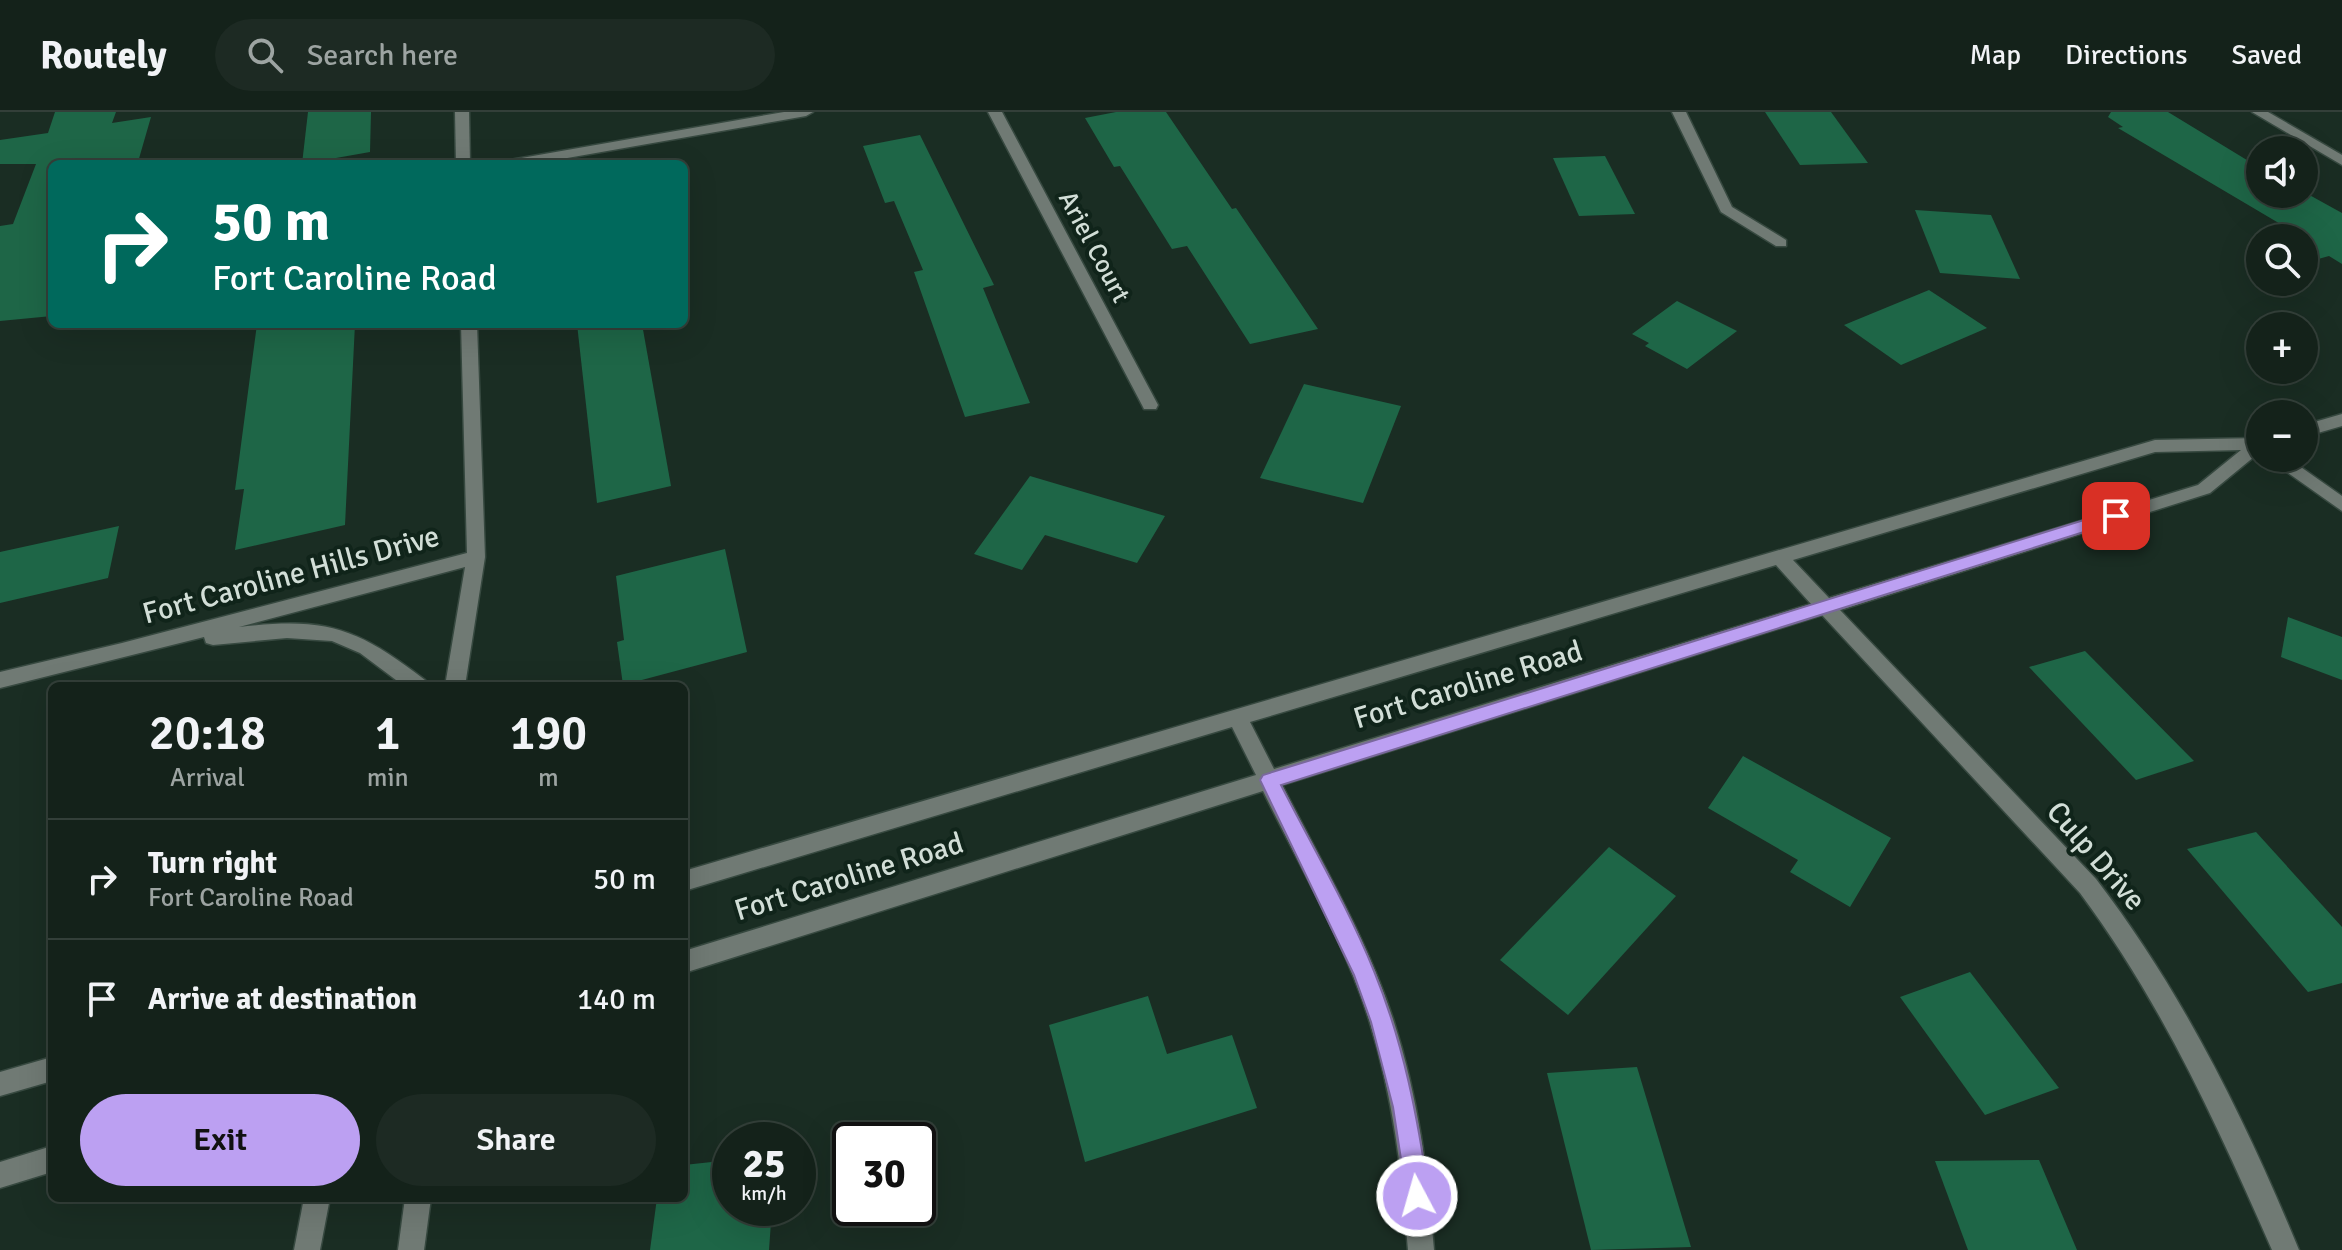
<!DOCTYPE html>
<html lang="en">
<head>
<meta charset="utf-8">
<style>
	:root { --surface:#14221a; --page:#1d2a23; --text:#f1f3f6; --muted:#9da4a2; --line:#333f39; --accent:#bca0f2 }
	body { margin:0; font-family:Signika,sans-serif; background:var(--page); color:var(--text); height:100vh; display:flex; flex-direction:column; font-size:30px; white-space:nowrap }
	* { box-sizing:border-box; margin:0 }
	p { font-size:26px; color:var(--muted) }
	.icon { flex:none; width:44px; height:44px; fill:none; stroke:currentColor; stroke-width:2; stroke-linecap:round; stroke-linejoin:round }
	.map { position:relative; flex:1; overflow:hidden }
	.panel { position:absolute; left:48px; top:570px; width:640px; height:520px; display:flex; flex-direction:column; background:var(--surface); border-radius:12px; box-shadow:0 8px 32px #0002,0 0 0 2px var(--line) }
	.panel>* { flex:none }
	.top-card { position:absolute; left:48px; top:48px; width:640px; height:168px; border-radius:12px; box-shadow:0 8px 32px #0002,0 0 0 2px var(--line); background:#00695c; color:#fff; overflow:hidden }
	.controls { position:absolute; left:2246px; top:24px; display:grid; gap:16px }
	.controls a { display:grid; place-items:center; width:72px; height:72px; border-radius:50%; background:var(--surface); box-shadow:0 8px 32px #0002,0 0 0 2px var(--line); font-size:40px }
	.speed { position:absolute; left:712px; top:1010px; display:flex; gap:16px; font-size:40px; font-weight:700; text-align:center }
	.speed>* { display:grid; place-content:center; width:104px; height:104px; border-radius:50%; background:var(--surface); box-shadow:0 8px 32px #0002,0 0 0 2px var(--line); line-height:1 }
	.speed small { font-size:20px; font-weight:400 }
	.speed .limit { border:4px solid #111; border-radius:12px; background:#fff; color:#111 }
	.pin { position:absolute; display:grid; place-items:center; width:68px; height:68px; color:#fff; margin:-34px; border-radius:16px; box-shadow:0 4px 12px #0006 }
	.me { position:absolute; width:88px; margin:-44px; rotate:354deg; stroke-linejoin:round; filter:drop-shadow(0 0 6px #0008) }
	.turn { display:flex; align-items:center; gap:28px; height:168px; padding:0 32px; font-size:36px }
	.turn .icon { width:104px; height:104px; stroke-width:2.5 }
	.turn b { display:block; font-size:56px; line-height:68px }
	.eta { display:flex; justify-content:space-evenly; align-items:center; height:136px; text-align:center }
	.eta b { font-size:48px; font-weight:600; line-height:56px }
	.button { display:flex; gap:16px; margin-top:auto; padding:16px 32px }
	.button a { flex:1; height:92px; border-radius:48px; background:var(--accent); color:#111; font-size:32px; font-weight:600; line-height:92px; text-align:center }
	.button a+a { background:var(--page); color:var(--text) }
	ul { padding:0; list-style:none }
	li { display:flex; align-items:center; gap:24px; height:120px; padding:0 32px; border-top:2px solid var(--line) }
	li div { flex:1 }
	li b { display:block; font-size:30px }
	li em { font-style:normal }
	header { display:flex; align-items:center; gap:48px; box-sizing:border-box; height:112px; padding:0 40px; background:var(--surface); border-bottom:2px solid var(--line) }
	header strong { font-size:38px }
	nav { display:flex; gap:44px; margin-inline-start:auto; font-size:28px }
	.search { width:560px; height:72px; background:var(--page); display:flex; align-items:center; gap:20px; box-sizing:border-box; padding:0 28px; border-radius:44px; color:var(--muted); font-size:30px }
	.map>svg:first-child { display:block }
	.building { fill:#1e6647 }
	.lines { fill:none; stroke-linecap:round; stroke-linejoin:round }
	.minor-casing { stroke:#374940; stroke-width:3 }
	.minor { fill:#707a74; fill-rule:evenodd }
	.route { fill:#bca0f2; stroke:#7a689d; stroke-width:2 }
	.labels { text-anchor:middle; dominant-baseline:central; stroke-width:8; stroke-linejoin:round; paint-order:stroke }
	.far-street-label { font-size:26px; fill:#d2ded7; stroke:#10241a }
	.street-label { font-size:30px; fill:#d2ded7; stroke:#10241a }
</style>
</head>
<body>
<header>
<strong>Routely</strong>
<div class="search"><svg class="icon" aria-label="search" viewBox="0 0 24 24"><circle cx="10" cy="10" r="6"/><path d="M15 15l6 6"/></svg>Search here</div>
<nav><a>Map</a><a>Directions</a><a>Saved</a></nav>
</header>
<div class="map">
<svg width="2342" height="1138" viewBox="0 0 2342 1138">
	<rect width="100%" height="100%" fill="#1a2d23"/>
	<g class="building">
		<path d="M 55,0 L 116,0 L 112,11 L 151,5 L 138,50 L 52,52 L 52,204 L 0,209 L 0,114 L 13,112 L 36,52 L 0,52 L 0,28 L 48,21 Z"/>
		<path d="M 308,0 L 371,0 L 370,40 L 302,52 Z"/>
		<path d="M 1116,0 L 1166,0 L 1232,97 L 1236,96 L 1318,217 L 1250,232 L 1187,134 L 1172,137 L 1120,54 L 1114,55 L 1085,6 Z"/>
		<path d="M 1765,0 L 1831,0 L 1868,51 L 1800,53 Z"/>
		<path d="M 2111,0 L 2168,0 L 2260,56 L 2260,82 L 2304,80 L 2342,101 L 2342,152 L 2329,144 L 2304,151 L 2304,126 L 2118,16 L 2123,15 L 2108,5 Z"/>
		<path d="M 920,23 L 994,173 L 983,176 L 1030,291 L 965,305 L 914,160 L 923,158 L 894,89 L 885,91 L 863,34 Z"/>
		<path d="M 1605,44 L 1635,102 L 1579,104 L 1553,46 Z"/>
		<path d="M 1915,98 L 1991,103 L 2020,167 L 1940,161 Z"/>
		<path d="M 1929,178 L 1987,216 L 1901,253 L 1844,213 Z"/>
		<path d="M 1677,189 L 1737,219 L 1687,257 L 1645,234 L 1649,231 L 1632,222 Z"/>
		<path d="M 257,212 L 355,212 L 345,413 L 235,438 L 244,377 L 235,378 Z"/>
		<path d="M 577,212 L 642,212 L 671,374 L 597,391 Z"/>
		<path d="M 1304,272 L 1401,294 L 1363,391 L 1260,366 Z"/>
		<path d="M 1030,364 L 1165,404 L 1137,451 L 1045,423 L 1022,458 L 974,442 Z"/>
		<path d="M 119,414 L 108,466 L 0,491 L 0,440 Z"/>
		<path d="M 725,437 L 747,540 L 623,573 L 617,530 L 624,528 L 616,464 Z"/>
		<path d="M 2288,505 L 2342,525 L 2342,568 L 2281,545 Z"/>
		<path d="M 2085,539 L 2194,649 L 2136,668 L 2029,555 Z"/>
		<path d="M 1743,644 L 1891,726 L 1850,795 L 1790,760 L 1798,748 L 1708,696 Z"/>
		<path d="M 2256,720 L 2342,815 L 2342,871 L 2308,880 L 2187,737 Z"/>
		<path d="M 1609,735 L 1676,784 L 1568,903 L 1500,848 Z"/>
		<path d="M 1970,860 L 2059,976 L 1985,1003 L 1900,885 Z"/>
		<path d="M 1148,884 L 1167,942 L 1232,923 L 1257,996 L 1085,1050 L 1049,913 Z"/>
		<path d="M 1637,955 L 1691,1135 L 1591,1138 L 1547,961 Z"/>
		<path d="M 730,1048 L 730,1096 L 772,1096 L 769,1138 L 650,1138 L 657,1086 L 684,1086 L 684,1053 Z"/>
		<path d="M 2039,1048 L 2077,1138 L 1968,1138 L 1935,1049 Z"/>
	</g>
	<g class="lines">
		<g class="minor-casing">
			<g id="minor">
				<path d="M 455,0 L 469,0 L 470,52 L 456,52 Z"/>
				<path d="M 784,0 L 813,0 L 806,4 L 533,52 L 503,52 L 510,48 Z"/>
				<path d="M 988,0 L 1002,0 L 1158,293 L 1156,297 L 1144,297 L 1142,293 Z"/>
				<path d="M 1672,0 L 1686,0 L 1732,95 L 1786,128 L 1786,134 L 1776,134 L 1721,100 Z"/>
				<path d="M 2252,0 L 2268,0 L 2342,43 L 2342,53 Z"/>
				<path d="M 461,212 L 477,212 L 485,445 L 465,574 L 445,574 L 465,455 L 239,515 C 326,505 356,515 425,568 L 428,574 L 404,574 L 360,541 L 332,529 L 287,526 L 213,533 L 206,531 L 204,525 L 0,576 L 0,560 L 122,531 L 467,441 Z"/>
				<path d="M 2342,302 L 2342,314 L 2304,325 L 2304,313 Z"/>
				<path d="M 2260,326 L 2260,340 L 2210,381 L 1840,498 L 2096,767 C 2182,879 2245,1007 2299,1138 L 2272,1138 C 2217,1013 2162,891 2080,781 L 1822,503 L 1282,673 C 1321,750 1368,828 1394,910 C 1418,985 1428,1060 1434,1138 L 1408,1138 C 1402,1060 1393,985 1370,911 C 1346,832 1299,753 1263,679 L 684,861 L 684,839 L 1256,663 L 1232,615 L 684,779 L 684,759 L 2155,328 ZM 2241,338 L 2198,373 L 1829,486 L 1793,448 L 2155,340 ZM 1776,453 L 1811,492 L 1274,657 L 1250,610 Z"/>
				<path d="M 2267,346 L 2288,346 L 2342,384 L 2342,399 Z"/>
				<path d="M 52,945 L 52,969 L 0,984 L 0,960 Z"/>
				<path d="M 52,1034 L 52,1060 L 0,1076 L 0,1050 Z"/>
				<path d="M 304,1086 L 330,1086 L 320,1138 L 294,1138 Z"/>
				<path d="M 405,1086 L 431,1086 L 424,1138 L 398,1138 Z"/>
			</g>
		</g>
		<use href="#minor" class="minor"/>
	</g>
	<path class="route" d="M 2116,398 L 2124,404 L 2122,408 L 1281,673 C 1312,734 1348,795 1374,859 C 1404,932 1418,1007 1429,1084 L 1425,1093 L 1417,1096 L 1408,1093 L 1393,995 L 1371,910 L 1354,863 L 1260,668 L 1263,663 Z"/>
	<g class="labels">
		<g class="far-street-label">
			<text transform="translate(1094 135) rotate(62)">Ariel Court</text>
		</g>
		<g class="street-label">
			<text transform="translate(291 463) rotate(-15)">Fort Caroline Hills Drive</text>
			<text transform="translate(1468 573) rotate(-17)">Fort Caroline Road</text>
			<text transform="translate(2096 744) rotate(49)">Culp Drive</text>
			<text transform="translate(849 765) rotate(-17)">Fort Caroline Road</text>
		</g>
	</g>
</svg>
<div class="controls">
<a><svg class="icon" aria-label="sound" viewBox="0 0 24 24"><path d="M4 9h4l5-4v14l-5-4H4zM17 9q2 3 0 6"/></svg></a>
<a><svg class="icon" aria-label="search" viewBox="0 0 24 24"><circle cx="10" cy="10" r="6"/><path d="M15 15l6 6"/></svg></a>
<a>+</a>
<a>−</a>
</div>
<div class="speed"><div>25<small>km/h</small></div><div class="limit">30</div></div>
<div class="pin" style="left:2116px;top:404px;background:#d93025"><svg class="icon" aria-label="arrive" viewBox="0 0 24 24"><path d="M6 21V4h12l-3 4 3 4H6"/></svg></div>
<svg class="me" style="left:1417px;top:1084px" viewBox="-20 -20 40 40"><circle r="17" fill="#bca0f2" stroke="#fff" stroke-width="3"/><path d="M0-11L8 9 0 5-8 9z" fill="#fff"/></svg>
<div class="top-card">
<div class="turn"><svg class="icon" aria-label="right" viewBox="0 0 24 24"><path d="M7 20v-9h11M14 6l5 5-5 5"/></svg><div><b>50 m</b>Fort Caroline Road</div></div>
</div>
<section class="panel">
<div class="eta">
<div><b>20:18</b><p>Arrival</p></div>
<div><b>1</b><p>min</p></div>
<div><b>190</b><p>m</p></div>
</div>
<ul>
<li><svg class="icon" aria-label="right" viewBox="0 0 24 24"><path d="M7 20v-9h11M14 6l5 5-5 5"/></svg><div><b>Turn right</b><p>Fort Caroline Road</p></div><em>50 m</em></li>
<li><svg class="icon" aria-label="arrive" viewBox="0 0 24 24"><path d="M6 21V4h12l-3 4 3 4H6"/></svg><div><b>Arrive at destination</b></div><em>140 m</em></li>
</ul>
<div class="button"><a>Exit</a><a>Share</a></div>
</section>
</div>
</body>
</html>
